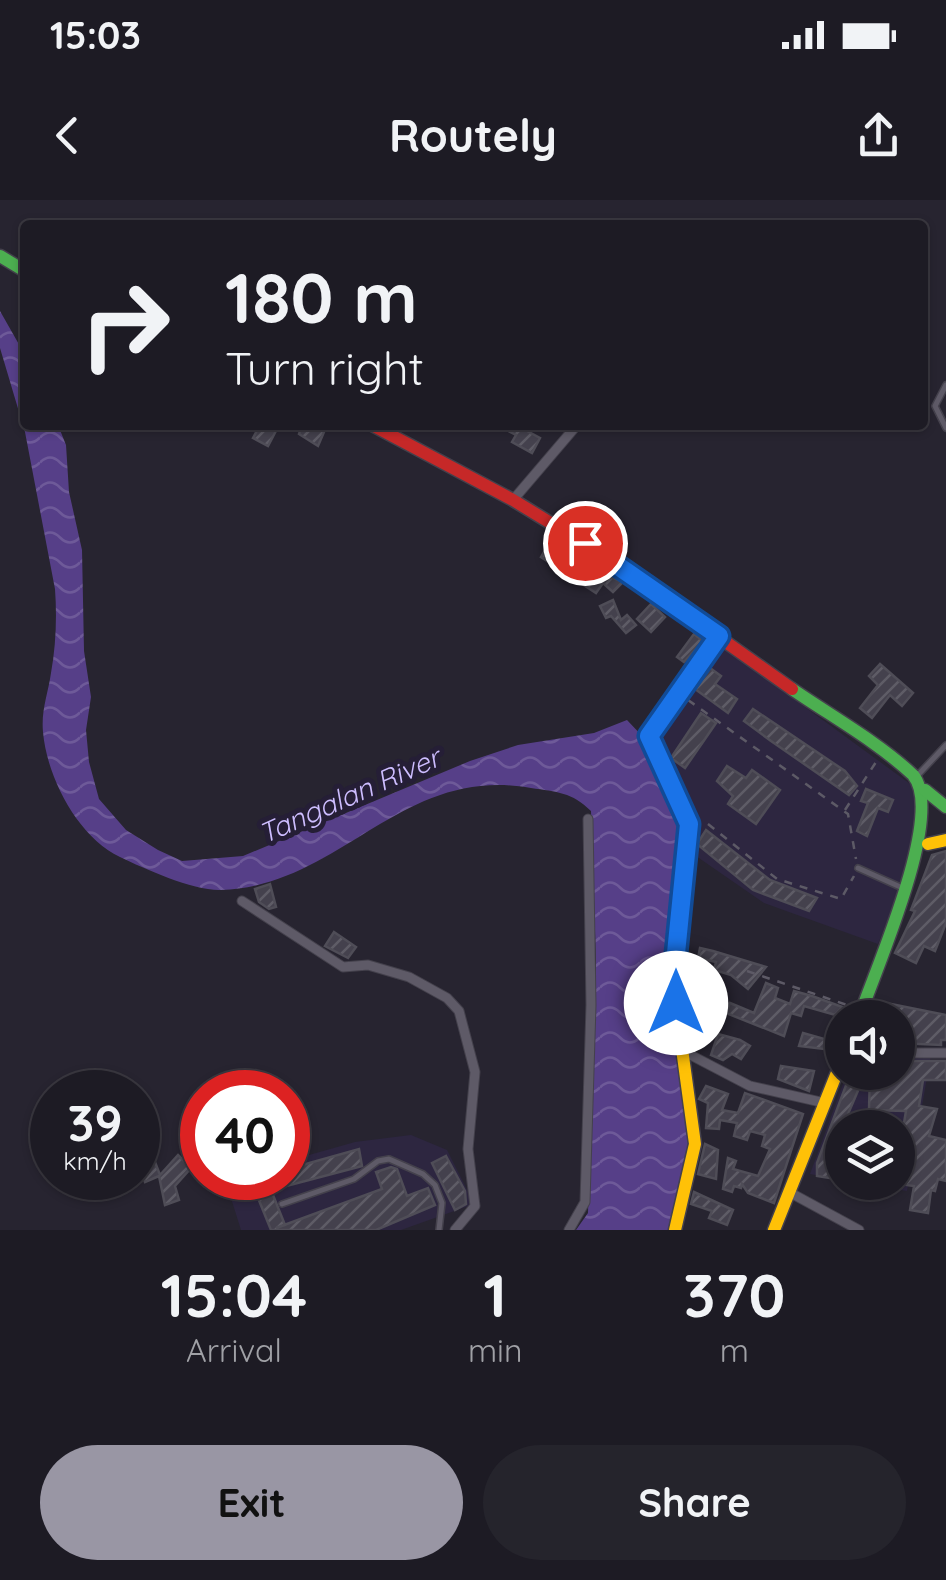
<!DOCTYPE html>
<html lang="en">
<head>
<meta charset="utf-8">
<style>
	:root { --surface:#1d1b24; --page:#25242c; --text:#f1f3f6; --muted:#a0a1a6; --line:#3b3941; --accent:#9996a4 }
	body { margin:0; font-family:Quicksand,sans-serif; background:var(--page); color:var(--text); height:100vh; display:flex; flex-direction:column; font-size:38px; white-space:nowrap }
	* { box-sizing:border-box; margin:0 }
	p { font-size:32px; color:var(--muted) }
	.icon { flex:none; width:55px; height:55px; fill:none; stroke:currentColor; stroke-width:2; stroke-linecap:round; stroke-linejoin:round }
	.map { position:relative; height:1030px; overflow:hidden }
	.drawer { display:flex; flex-direction:column; background:var(--surface); flex:1 }
	.drawer>* { flex:none }
	.top-card { position:absolute; left:20px; top:20px; width:908px; height:210px; border-radius:10px; box-shadow:0 2px 8px #0004,0 0 0 2px var(--line); background:#1d1b24; color:var(--text); overflow:hidden }
	.buttons { position:absolute; left:825px; top:800px; display:grid; gap:20px }
	.buttons a { display:grid; place-items:center; width:90px; height:90px; border-radius:50%; background:var(--surface); box-shadow:0 2px 8px #0004,0 0 0 2px var(--line); font-size:50px }
	.speed { position:absolute; left:30px; top:870px; display:flex; gap:20px; font-size:50px; font-weight:700; text-align:center }
	.speed>* { display:grid; place-content:center; width:130px; height:130px; border-radius:50%; background:var(--surface); box-shadow:0 2px 8px #0004,0 0 0 2px var(--line); line-height:1 }
	.speed small { font-size:25px; font-weight:400 }
	.speed .limit { border:15px solid #d22; background:#fff; color:#111 }
	.pin { position:absolute; display:grid; place-items:center; width:85px; height:85px; color:#fff; margin:-42px; border:5px solid #fff; border-radius:50%; box-shadow:0 2px 10px #0007 }
	.me { position:absolute; width:110px; margin:-55px; rotate:0deg; stroke-linejoin:round; filter:drop-shadow(0 0 8px #0008) }
	.turn { display:flex; align-items:center; gap:35px; height:210px; padding:0 40px; font-size:45px }
	.turn .icon { width:130px; height:130px; stroke-width:2.5 }
	.turn b { display:block; font-size:70px; line-height:85px }
	.eta { display:flex; justify-content:space-evenly; align-items:center; height:170px; text-align:center }
	.eta b { font-size:60px; font-weight:700; line-height:70px }
	.primary-button { display:flex; gap:20px; margin-top:auto; padding:20px 40px }
	.primary-button a { flex:1; height:115px; border-radius:60px; background:var(--accent); color:#111; font-size:40px; font-weight:700; line-height:115px; text-align:center }
	.primary-button a+a { background:var(--page); color:var(--text) }
	.status { display:flex; justify-content:space-between; align-items:center; height:70px; padding:0 50px; background:var(--surface); direction:ltr }
	.status svg { height:28px; fill:currentColor }
	header { display:flex; justify-content:space-between; align-items:center; height:130px; padding:0 40px; background:var(--surface); font-size:45px; font-weight:700 }
	.map>svg:first-child { display:block }
	.built { fill:#2d2640 }
	.water { fill:url(#water-waves) }
	.building { fill:url(#building-hatch); stroke:#4f4d57; stroke-width:2.5 }
	.lines { fill:none; stroke-linecap:round; stroke-linejoin:round }
	.lane-casing { stroke:#44414c; stroke-width:8 }
	.street-casing { stroke:#44414c; stroke-width:11 }
	.fast-casing { stroke:#44414c; stroke-width:15 }
	.slow-casing { stroke:#44414c; stroke-width:15 }
	.jam-casing { stroke:#44414c; stroke-width:15 }
	.path { stroke:#5d5a66; stroke-width:2.5; stroke-dasharray:8 8; stroke-linecap:butt }
	.lane { stroke:#5e5a67; stroke-width:5 }
	.street { stroke:#5e5a67; stroke-width:9 }
	.fast { stroke:#4caf50; stroke-width:12 }
	.slow { stroke:#ffc107; stroke-width:12 }
	.jam { stroke:#c62828; stroke-width:12 }
	.route-casing { stroke:#114b97; stroke-width:25 }
	.route { stroke:#1a73e8; stroke-width:18 }
	.labels { text-anchor:middle; dominant-baseline:central; stroke-width:10; stroke-linejoin:round; paint-order:stroke }
	.water-label { font-size:28px; font-style:italic; fill:#cdbdff; stroke:#251e36 }
</style>
</head>
<body>
<div class="status"><b>15:03</b><svg viewBox="0 0 49 12"><path d="M0 12V9h3v3zM5 12V6h3v6zM10 12V3h3v9zM15 12V0h3v12zM26 1h20v11H26zM47 4h2v5h-2z"/></svg></div>
<header><svg class="icon" aria-label="back" viewBox="0 0 24 24"><path d="M15 5l-7 7 7 7"/></svg>Routely<svg class="icon" aria-label="share" viewBox="0 0 24 24"><path d="M12 15V3M7 8l5-5 5 5M5 13v7h14v-7"/></svg></header>
<div class="map">
<svg width="946" height="1030" viewBox="0 0 946 1030">
	<defs>
		<pattern id="water-waves" width="16" height="10" patternUnits="userSpaceOnUse" patternTransform="scale(2.5)"><rect width="16" height="10" fill="#563f88"/><path d="M0 5q4-4 8 0t8 0" fill="none" stroke="#6e5a99"/></pattern>
		<pattern id="building-hatch" width="6" height="6" patternUnits="userSpaceOnUse" patternTransform="scale(2.5)"><rect width="6" height="6" fill="#44414d"/><path d="M-1 1l2-2M0 6l6-6M5 7l2-2" fill="none" stroke="#5e5c66"/></pattern>
	</defs>
	<rect width="100%" height="100%" fill="#272430"/>
	<g class="built">
		<path d="M 719,444 L 913,586 L 921,603 L 920,638 L 878,744 L 764,703 L 696,656 L 693,617 L 653,536 Z"/>
		<path d="M 898,855 L 931,855 L 907,991 L 858,983 L 898,982 L 898,928 L 842,928 L 842,980 L 810,974 L 847,873 L 898,872 Z"/>
		<path d="M 411,935 L 447,950 L 474,1004 L 401,1030 L 241,1030 L 225,979 L 288,978 L 288,961 L 355,942 Z"/>
	</g>
	<path class="water" d="M 0,111 L 25,155 L 25,225 L 58,225 L 66,245 L 69,292 L 82,350 L 84,451 L 91,497 L 86,530 L 89,562 L 99,599 L 126,630 L 158,650 L 182,661 L 243,656 L 470,561 L 518,545 L 594,533 L 627,520 L 644,538 L 685,627 L 668,783 L 691,942 L 669,1030 L 576,1030 L 588,1013 L 596,761 L 591,611 C 572,592 557,592 531,588 C 400,565 342,686 221,690 C 194,691 145,669 120,657 C 78,637 47,578 43,532 C 41,510 48,494 51,473 C 56,446 57,416 55,389 L 25,232 L 0,148 Z"/>
	<g class="building">
		<path d="M 260,225 L 279,225 L 268,246 L 253,238 Z"/>
		<path d="M 302,225 L 327,225 L 318,246 L 299,234 Z"/>
		<path d="M 497,225 L 516,225 L 540,238 L 532,253 L 512,242 L 516,235 Z"/>
		<path d="M 551,340 L 594,370 L 623,382 L 613,392 L 603,383 L 596,393 L 541,357 Z"/>
		<path d="M 613,400 L 621,420 L 627,415 L 636,425 L 626,433 L 611,416 L 606,418 L 600,406 Z"/>
		<path d="M 651,404 L 665,417 L 651,432 L 637,419 Z"/>
		<path d="M 694,434 L 703,441 L 684,462 L 677,457 Z"/>
		<path d="M 880,464 L 913,493 L 902,506 L 890,495 L 872,518 L 860,508 L 878,485 L 869,476 Z"/>
		<path d="M 710,468 L 721,476 L 715,484 L 737,499 L 728,513 L 695,489 Z"/>
		<path d="M 753,509 L 845,571 L 857,586 L 849,595 L 771,541 L 744,521 Z"/>
		<path d="M 701,513 L 716,523 L 685,568 L 671,558 Z"/>
		<path d="M 727,566 L 746,578 L 752,570 L 780,590 L 756,624 L 728,604 L 733,596 L 717,581 Z"/>
		<path d="M 866,589 L 893,600 L 888,612 L 878,608 L 867,636 L 857,631 L 868,603 L 861,601 Z"/>
		<path d="M 706,630 L 770,680 L 817,698 L 809,711 L 753,690 L 697,644 Z"/>
		<path d="M 946,651 L 946,723 L 935,751 L 924,746 L 916,763 L 895,753 L 915,711 L 911,710 L 932,655 Z"/>
		<path d="M 270,684 L 276,707 L 269,709 L 259,702 L 255,689 Z"/>
		<path d="M 334,732 L 356,747 L 348,758 L 325,746 Z"/>
		<path d="M 700,748 L 713,751 L 766,767 L 748,789 L 731,775 L 714,770 L 716,762 L 698,758 Z"/>
		<path d="M 698,775 L 713,779 L 711,810 L 688,804 Z"/>
		<path d="M 766,783 L 778,788 L 775,798 L 790,804 L 794,791 L 812,796 L 848,809 L 846,818 L 804,806 L 801,816 L 791,813 L 784,836 L 726,813 L 730,803 L 754,813 Z"/>
		<path d="M 881,802 L 946,815 L 946,840 L 941,840 L 941,845 L 898,843 L 899,818 L 876,818 Z"/>
		<path d="M 803,833 L 835,842 L 832,850 L 799,846 Z"/>
		<path d="M 718,834 L 740,840 L 750,846 L 741,859 L 732,854 L 723,860 L 711,855 Z"/>
		<path d="M 898,861 L 946,861 L 946,880 L 923,880 L 919,906 L 937,909 L 929,936 L 946,940 L 946,981 L 938,979 L 935,991 L 931,990 L 928,1013 L 910,1010 L 914,986 L 899,984 L 898,959 L 906,911 L 869,910 L 870,872 L 898,872 Z"/>
		<path d="M 781,866 L 814,871 L 809,891 L 778,879 Z"/>
		<path d="M 851,872 L 866,872 L 842,928 L 832,966 L 842,968 L 842,980 L 817,976 L 817,963 Z"/>
		<path d="M 706,886 L 728,894 L 722,910 L 738,913 L 745,893 L 803,914 L 774,1003 L 748,993 L 742,984 L 741,988 L 734,986 L 732,992 L 723,989 L 728,958 L 736,961 L 733,969 L 758,976 L 770,949 L 762,946 L 765,935 L 750,931 L 747,940 L 734,936 L 737,923 L 720,920 L 719,929 L 706,928 L 708,903 L 699,899 Z"/>
		<path d="M 705,944 L 718,950 L 716,979 L 698,974 Z"/>
		<path d="M 359,949 L 362,966 L 271,990 L 285,1025 L 276,1028 L 382,989 L 376,972 L 391,967 L 397,969 L 407,996 L 428,988 L 435,1005 L 376,1030 L 271,1030 L 256,993 L 246,996 L 243,987 L 265,981 L 264,978 L 288,978 L 288,969 Z"/>
		<path d="M 178,955 L 191,968 L 175,986 L 179,1000 L 165,1005 L 159,976 L 145,982 L 138,964 L 153,957 L 160,975 Z"/>
		<path d="M 446,956 L 465,991 L 466,1004 L 455,1010 L 432,963 Z"/>
		<path d="M 694,992 L 733,1010 L 727,1025 L 709,1018 L 712,1011 L 691,1004 Z"/>
	</g>
	<g class="lines">
		<g class="lane-casing">
			<g id="lane">
				<path d="M 946,185 L 935,206 L 946,228"/>
				<path d="M 917,576 L 946,545"/>
				<path d="M 858,668 L 907,690"/>
				<path d="M 282,1004 L 354,979 L 378,961 L 389,959 L 423,974 L 435,985 L 442,1003 L 439,1030"/>
			</g>
		</g>
		<g class="street-casing">
			<g id="street">
				<path d="M 513,300 L 577,225"/>
				<path d="M 242,701 L 343,767 L 368,765 L 409,777 L 447,798 L 459,811 L 475,872 L 468,949 L 475,1006 L 455,1030"/>
				<path d="M 683,851 L 750,886 L 825,903"/>
				<path d="M 898,853 L 946,853"/>
				<path d="M 789,992 L 859,1030"/>
				<path d="M 569,1030 L 585,1002 L 591,805 L 588,619"/>
			</g>
		</g>
		<g class="fast-casing">
			<g id="fast">
				<path d="M 0,56 L 25,71"/>
				<path d="M 792,489 C 831,516 878,542 913,575 C 946,614 874,772 859,818"/>
				<path d="M 925,590 L 946,607"/>
			</g>
		</g>
		<g class="slow-casing">
			<g id="slow">
				<path d="M 928,644 L 946,640"/>
				<path d="M 675,1030 L 695,944 L 673,783 L 689,624 L 649,536 L 719,436"/>
				<path d="M 774,1030 L 842,860"/>
			</g>
		</g>
		<g class="jam-casing">
			<path id="jam" d="M 372,225 L 513,300 L 606,357 L 792,489"/>
		</g>
		<g class="path">
			<path d="M 688,500 L 848,614 L 856,659"/>
			<path d="M 845,610 L 876,562"/>
			<path d="M 708,624 L 777,679 L 841,699 L 854,676"/>
			<path d="M 747,771 L 850,806"/>
		</g>
		<use href="#lane" class="lane"/>
		<use href="#street" class="street"/>
		<use href="#fast" class="fast"/>
		<use href="#slow" class="slow"/>
		<use href="#jam" class="jam"/>
	</g>
	<g class="lines">
		<g class="route-casing">
			<path id="route" d="M 585,343 L 719,436 L 649,536 L 689,624 L 673,783 L 676,803"/>
		</g>
		<use href="#route" class="route"/>
	</g>
	<g class="labels">
		<g class="water-label">
			<text transform="translate(349 595) rotate(-24)">Tangalan River</text>
		</g>
	</g>
</svg>
<div class="buttons">
<a><svg class="icon" aria-label="sound" viewBox="0 0 24 24"><path d="M4 9h4l5-4v14l-5-4H4zM17 9q2 3 0 6"/></svg></a>
<a><svg class="icon" aria-label="layers" viewBox="0 0 24 24"><path d="M12 4l9 5-9 5-9-5zM3 14l9 5 9-5"/></svg></a>
</div>
<div class="speed"><div>39<small>km/h</small></div><div class="limit">40</div></div>
<div class="pin" style="left:585px;top:343px;background:#d93025"><svg class="icon" aria-label="arrive" viewBox="0 0 24 24"><path d="M6 21V4h12l-3 4 3 4H6"/></svg></div>
<svg class="me" style="left:676px;top:803px" viewBox="-20 -20 40 40"><circle r="19" fill="#fff"/><path d="M0-13L10 11 0 6-10 11z" fill="#1a73e8"/></svg>
<div class="top-card">
<div class="turn"><svg class="icon" aria-label="right" viewBox="0 0 24 24"><path d="M7 20v-9h11M14 6l5 5-5 5"/></svg><div><b>180 m</b>Turn right</div></div>
</div>
</div>
<section class="drawer">
<div class="eta">
<div><b>15:04</b><p>Arrival</p></div>
<div><b>1</b><p>min</p></div>
<div><b>370</b><p>m</p></div>
</div>
<div class="primary-button"><a>Exit</a><a>Share</a></div>
</section>
</body>
</html>
